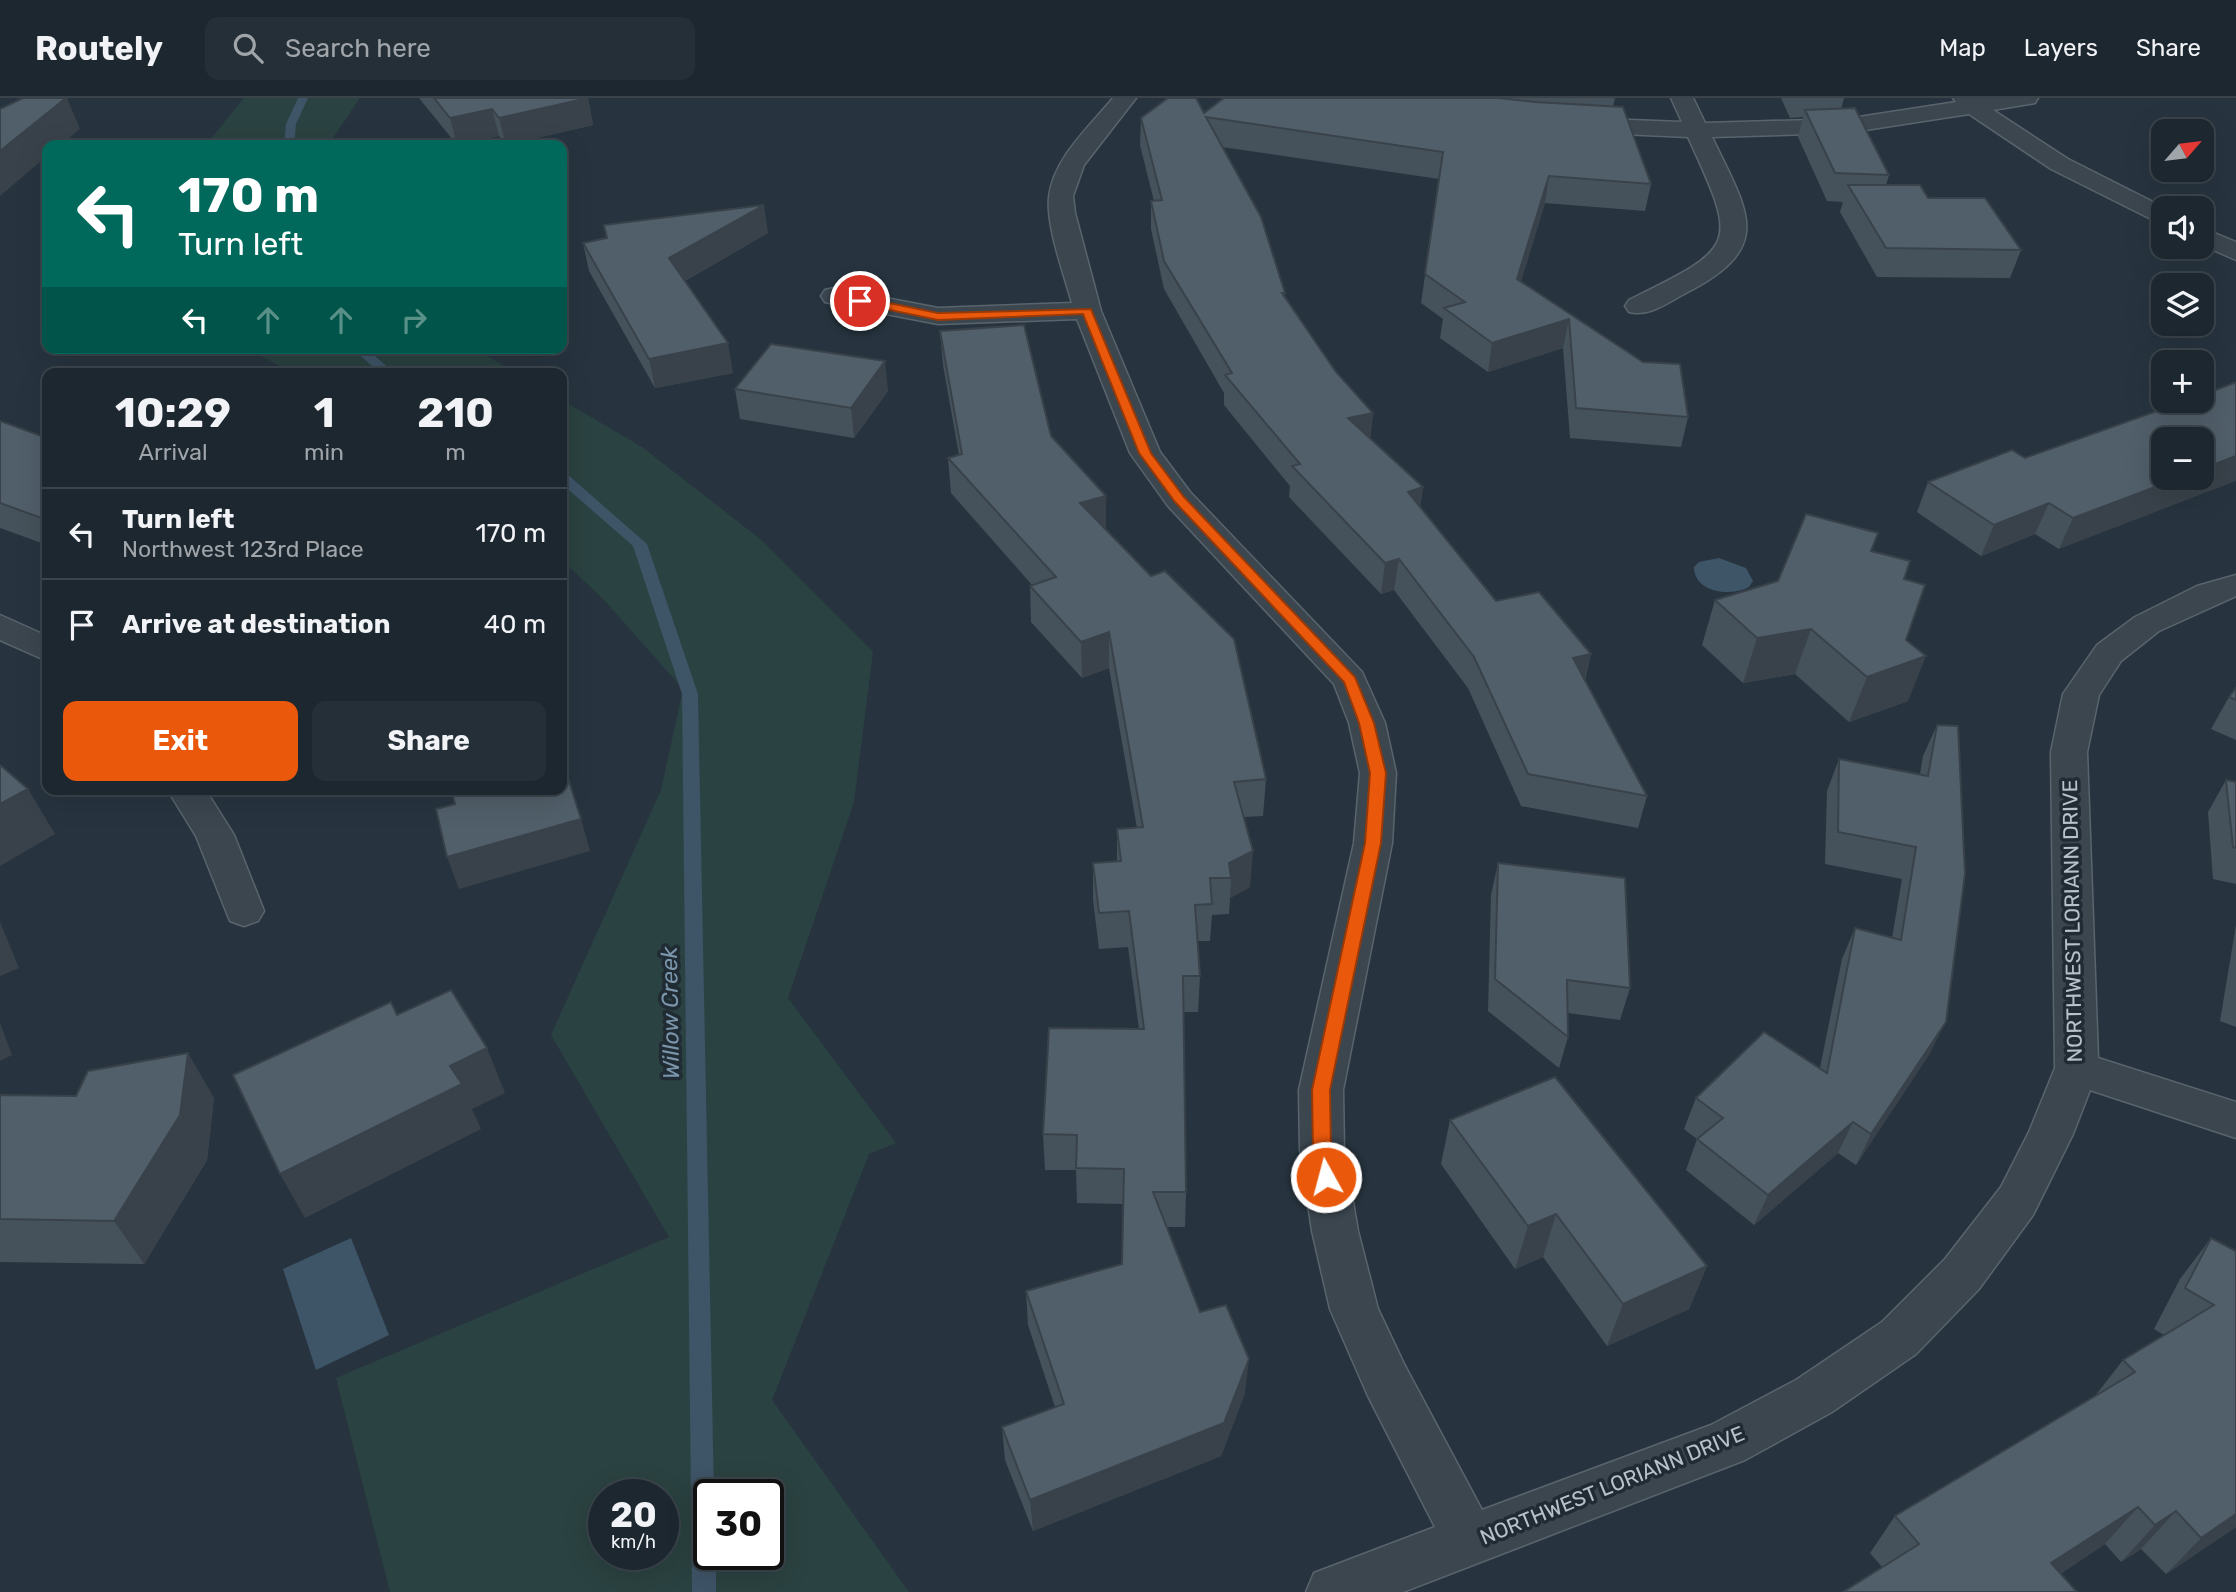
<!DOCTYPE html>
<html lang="en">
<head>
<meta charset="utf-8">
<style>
	:root { --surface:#1d272f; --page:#252f37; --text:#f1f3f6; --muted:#a0a5aa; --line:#3b444b; --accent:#ea580c }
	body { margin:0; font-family:Rubik,sans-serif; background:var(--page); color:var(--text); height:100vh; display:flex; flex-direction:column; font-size:26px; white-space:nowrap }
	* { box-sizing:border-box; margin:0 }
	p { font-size:23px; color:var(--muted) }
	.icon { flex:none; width:38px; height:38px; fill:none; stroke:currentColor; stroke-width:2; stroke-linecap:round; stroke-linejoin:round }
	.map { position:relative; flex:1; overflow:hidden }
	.side { position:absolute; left:42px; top:270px; width:525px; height:427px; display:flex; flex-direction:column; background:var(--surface); border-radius:14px; box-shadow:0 7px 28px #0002,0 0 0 2px var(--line) }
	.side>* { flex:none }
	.banner { position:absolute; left:42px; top:42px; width:525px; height:214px; border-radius:14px; box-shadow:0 7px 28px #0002,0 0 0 2px var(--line); background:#00695c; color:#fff; overflow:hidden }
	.needle { width:46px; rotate:62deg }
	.tools { position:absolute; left:2151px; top:21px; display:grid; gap:14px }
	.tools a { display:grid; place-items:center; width:63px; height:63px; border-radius:14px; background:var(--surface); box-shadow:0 7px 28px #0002,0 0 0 2px var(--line); font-size:35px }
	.speed { position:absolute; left:588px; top:1381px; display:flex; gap:14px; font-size:35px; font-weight:700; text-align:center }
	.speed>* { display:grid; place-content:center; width:91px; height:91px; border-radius:50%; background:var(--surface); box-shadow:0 7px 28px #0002,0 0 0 2px var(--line); line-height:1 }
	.speed small { font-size:18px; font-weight:400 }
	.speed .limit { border:4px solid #111; border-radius:10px; background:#fff; color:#111 }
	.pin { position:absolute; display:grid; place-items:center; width:60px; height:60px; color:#fff; margin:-30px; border:4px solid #fff; border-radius:50%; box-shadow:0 2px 7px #0007 }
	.me { position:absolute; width:77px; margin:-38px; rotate:353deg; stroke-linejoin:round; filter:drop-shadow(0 0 5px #0008) }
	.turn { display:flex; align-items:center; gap:24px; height:147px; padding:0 21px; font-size:32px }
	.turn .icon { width:91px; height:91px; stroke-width:2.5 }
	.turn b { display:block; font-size:49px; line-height:60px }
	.lanes { display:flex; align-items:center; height:66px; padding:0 21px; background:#0003; justify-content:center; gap:35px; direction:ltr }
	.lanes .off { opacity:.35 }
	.eta { display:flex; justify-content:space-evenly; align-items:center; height:119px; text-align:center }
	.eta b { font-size:42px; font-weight:700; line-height:49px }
	.primary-button { display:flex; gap:14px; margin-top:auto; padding:14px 21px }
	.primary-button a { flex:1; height:80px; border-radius:14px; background:var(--accent); color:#fff; font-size:28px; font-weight:700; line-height:80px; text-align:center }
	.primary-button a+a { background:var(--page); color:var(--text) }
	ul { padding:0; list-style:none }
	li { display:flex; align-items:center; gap:21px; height:91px; padding:0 21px; border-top:2px solid var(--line) }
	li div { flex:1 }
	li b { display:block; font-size:26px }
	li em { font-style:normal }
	header { display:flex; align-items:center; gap:42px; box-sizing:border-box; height:98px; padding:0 35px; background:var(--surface); border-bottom:2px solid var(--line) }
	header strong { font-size:33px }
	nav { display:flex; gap:38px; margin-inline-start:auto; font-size:24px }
	.search { width:490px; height:63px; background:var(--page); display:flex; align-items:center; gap:18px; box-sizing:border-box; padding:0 24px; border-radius:14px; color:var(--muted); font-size:26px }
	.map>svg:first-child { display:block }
	.green { fill:#2a4241; fill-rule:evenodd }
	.water { fill:#3e5467 }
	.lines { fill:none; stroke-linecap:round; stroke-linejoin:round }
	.stream { fill:#3e5467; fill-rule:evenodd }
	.minor-casing { stroke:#59646d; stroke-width:3 }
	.minor { fill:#3b464f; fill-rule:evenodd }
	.wall { fill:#46525b }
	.shaded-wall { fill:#39424a }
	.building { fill:#515f6a; stroke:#39424a; stroke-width:2 }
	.route { fill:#ea580c; stroke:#983908; stroke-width:2 }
	.labels { text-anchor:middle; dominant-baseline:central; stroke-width:7; stroke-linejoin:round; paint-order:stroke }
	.street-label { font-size:21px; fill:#b8c1ca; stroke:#202b34 }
	.water-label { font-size:23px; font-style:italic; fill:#7a95aa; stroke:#202b34 }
</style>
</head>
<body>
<header>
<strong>Routely</strong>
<div class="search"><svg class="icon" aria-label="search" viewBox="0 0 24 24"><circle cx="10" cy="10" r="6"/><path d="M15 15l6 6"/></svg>Search here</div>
<nav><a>Map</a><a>Layers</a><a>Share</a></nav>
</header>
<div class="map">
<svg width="2236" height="1494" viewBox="0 0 2236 1494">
	<rect width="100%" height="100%" fill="#27343f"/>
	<g class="green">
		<path d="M 244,0 L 360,0 L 328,47 L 206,47 Z"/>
		<path d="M 246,250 L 474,250 L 516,275 L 292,275 Z"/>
		<path d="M 562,302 L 642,349 L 759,440 L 873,554 L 854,704 L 788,900 L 896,1045 L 869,1056 L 772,1302 L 909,1494 L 390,1494 L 336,1280 L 669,1139 L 551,937 L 661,692 L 683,591 L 605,503 L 562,462 ZM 604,1396 L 663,1396 L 663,1456 L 604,1456 ZM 709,1396 L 768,1396 L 768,1456 L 709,1456 Z"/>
	</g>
	<g class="water">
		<path d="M 1719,460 L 1746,470 L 1753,483 L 1749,489 C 1731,499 1694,495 1694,469 L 1699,464 Z"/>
		<path d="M 351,1140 L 389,1237 L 316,1272 L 283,1171 Z"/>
	</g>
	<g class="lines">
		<g class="stream">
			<path d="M 298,0 L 308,0 L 296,26 L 294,47 L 284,47 L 286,26 Z"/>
			<path d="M 352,250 L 366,250 L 394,275 L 380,275 Z"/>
			<path d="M 562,375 L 567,376 L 647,446 L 698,596 L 714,1396 L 709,1396 L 709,1456 L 716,1456 L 716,1494 L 692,1494 L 682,596 L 633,448 L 562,386 Z"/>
		</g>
		<g class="minor-casing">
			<g id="minor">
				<path d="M 1113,0 L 1136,0 L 1084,67 L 1073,98 L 1075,115 L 1101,213 L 1160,354 L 1190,394 L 1362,574 L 1385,625 L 1396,675 L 1392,745 L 1343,992 L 1344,1052 L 1358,1133 L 1378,1211 L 1404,1266 L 1482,1412 L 1711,1327 L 1796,1282 L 1882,1224 L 1945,1161 L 2001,1089 L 2029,1034 L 2055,970 L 2051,654 L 2063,596 L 2097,547 L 2135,519 L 2197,488 L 2236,477 L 2236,498 L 2159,533 L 2121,563 L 2099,597 L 2087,654 L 2098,960 L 2236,1004 L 2236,1040 L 2090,992 L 2073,1036 L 2033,1117 L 1979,1191 L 1916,1256 L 1832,1314 L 1745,1362 L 1403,1494 L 1306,1494 L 1314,1475 L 1435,1429 L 1368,1298 L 1330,1211 L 1312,1133 L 1300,1052 L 1299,992 L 1354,745 L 1360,675 L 1349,625 L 1334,586 L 1168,408 L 1130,355 L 1077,221 L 938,226 L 834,206 L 825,204 L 821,198 L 825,192 L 834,190 L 938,210 L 1072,205 C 1064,176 1046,128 1049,99 C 1053,61 1090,28 1113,0 Z"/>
				<path d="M 1671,0 L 1693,0 L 1705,25 L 1846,21 L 1956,4 L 1953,0 L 2038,0 L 2035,5 L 1993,12 L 2068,61 L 2165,110 L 2163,127 L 2051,71 L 1969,16 L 1846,35 L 1712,39 C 1748,115 1777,149 1684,196 C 1667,205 1649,219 1629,214 L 1625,208 L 1629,202 C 1739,148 1738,148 1688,39 L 1578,34 L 1570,32 L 1566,27 L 1570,22 L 1578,20 L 1682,24 Z"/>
				<path d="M 2202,130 L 2236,144 L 2236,162 L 2202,147 Z"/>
				<path d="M 0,517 L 47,538 L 47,563 L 0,542 Z"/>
				<path d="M 167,691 L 205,691 L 234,737 L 264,813 L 258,823 L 244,828 L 230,823 L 196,738 Z"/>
			</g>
		</g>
		<use href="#minor" class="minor"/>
	</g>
	<g class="wall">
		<path d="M 419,0 L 588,0 L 593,27 L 506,47 L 499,38 L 457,47 Z"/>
		<path d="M 1224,0 L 1615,0 L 1613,8 L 1651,86 L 1645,113 L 1545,105 L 1521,183 L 1688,319 L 1681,349 L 1570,340 L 1563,250 L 1488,274 L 1440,240 L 1443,221 L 1421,205 L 1439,81 L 1222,49 L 1285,198 L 1336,274 L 1373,315 L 1370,340 L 1423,389 L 1420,409 L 1496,503 L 1591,556 L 1585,582 L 1647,698 L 1638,730 L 1521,708 L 1468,590 L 1394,492 L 1381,496 L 1289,399 L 1290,388 L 1224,307 L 1224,295 L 1164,191 L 1151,131 L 1151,103 L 1154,103 L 1140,47 L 1141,20 L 1204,15 Z"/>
		<path d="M 1781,0 L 1844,0 L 1841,11 L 1889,77 L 1886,87 L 1928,100 L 2021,152 L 2010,180 L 1877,179 L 1840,114 L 1843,104 L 1827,103 L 1798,39 L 1803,19 L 1790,20 Z"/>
		<path d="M 768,135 L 685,183 L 733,275 L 655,290 L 589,173 L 583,145 L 607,140 Z"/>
		<path d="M 940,233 L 1051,338 L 1106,398 L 1106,432 L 1266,681 L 1263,718 L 1244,719 L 1250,789 L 1230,800 L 1229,816 L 1212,817 L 1210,843 L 1197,843 L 1200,878 L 1198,914 L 1183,914 L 1186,1094 L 1185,1129 L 1167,1129 L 1200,1214 L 1245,1295 L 1221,1358 L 1033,1433 L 1005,1362 L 1002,1329 L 1055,1309 L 1028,1227 L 1026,1193 L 1122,1166 L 1124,1106 L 1077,1105 L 1076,1072 L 1045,1072 L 1043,1036 L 1139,931 L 1128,849 L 1099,851 L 1093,802 L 1093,765 L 1117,763 L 1117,731 L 1137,730 L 1109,570 L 1082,580 L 1031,524 L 1030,488 L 1032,487 L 951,395 L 948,360 L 959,357 L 943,267 Z"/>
		<path d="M 735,291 L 888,293 L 854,340 L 740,321 Z"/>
		<path d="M 2185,303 L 2059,451 L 2035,436 L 1981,458 L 1917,414 L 1928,384 L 2025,360 Z"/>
		<path d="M 0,323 L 47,340 L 47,447 L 0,430 Z"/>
		<path d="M 1871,453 L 1904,481 L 1908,603 L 1849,624 L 1795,576 L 1743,585 L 1702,547 L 1715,502 Z"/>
		<path d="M 2236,590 L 2236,642 L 2211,631 L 2229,599 Z"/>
		<path d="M 1937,627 L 1930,955 L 1856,1067 L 1838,1055 L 1754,1127 L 1686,1072 L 1697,1041 L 1684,1031 L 1696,1000 L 1820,970 L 1842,861 L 1855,830 L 1892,840 L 1902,781 L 1825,766 L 1827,693 L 1839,661 L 1920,676 L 1923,658 Z"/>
		<path d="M 2226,682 L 2236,684 L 2236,786 L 2213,781 L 2208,714 Z"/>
		<path d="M 1498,765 L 1630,890 L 1620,922 L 1568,915 L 1568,939 L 1559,970 L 1488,913 L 1491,797 Z"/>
		<path d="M 2236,827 L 2236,929 L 2220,923 Z"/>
		<path d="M 0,997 L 214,1000 L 207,1062 L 144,1166 L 0,1164 Z"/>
		<path d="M 1450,1022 L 1707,1168 L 1689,1211 L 1607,1248 L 1543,1159 L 1515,1171 L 1441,1066 Z"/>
		<path d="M 2211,1140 L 2236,1153 L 2236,1429 L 2166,1476 L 2141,1451 L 2121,1464 L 2105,1446 L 2060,1476 L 1882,1469 L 1870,1455 L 1895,1418 L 2095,1298 L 2123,1262 L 2164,1237 L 2154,1231 L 2180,1181 Z"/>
	</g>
	<g class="shaded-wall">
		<path d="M 66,0 L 67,0 L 80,31 L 61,47 L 47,47 L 47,58 L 0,98 L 0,53 Z"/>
		<path d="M 588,0 L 593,27 L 506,47 L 499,20 Z"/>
		<path d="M 492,11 L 499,38 L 457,47 L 450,20 Z"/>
		<path d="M 1549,78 L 1545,105 L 1513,210 L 1517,181 Z"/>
		<path d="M 764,107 L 768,135 L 674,189 L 669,160 Z"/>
		<path d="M 1569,221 L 1563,250 L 1488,274 L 1492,245 Z"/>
		<path d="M 728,245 L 733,275 L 655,290 L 649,261 Z"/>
		<path d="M 885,263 L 888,293 L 854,340 L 851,310 Z"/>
		<path d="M 1373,315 L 1370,345 L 1348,320 Z"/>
		<path d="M 2236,358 L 2236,383 L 2059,451 L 2073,420 L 2179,380 L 2202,380 L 2202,371 Z"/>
		<path d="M 1423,389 L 1419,420 L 1408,394 Z"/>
		<path d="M 1106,398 L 1106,433 L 1080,405 Z"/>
		<path d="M 2049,405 L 2035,436 L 1981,458 L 1994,427 Z"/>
		<path d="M 1399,461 L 1394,492 L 1381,496 L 1385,465 Z"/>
		<path d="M 1811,531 L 1795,576 L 1743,585 L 1757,540 Z"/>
		<path d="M 1109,534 L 1109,570 L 1082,580 L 1081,544 Z"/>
		<path d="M 1591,556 L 1583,587 L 1573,560 Z"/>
		<path d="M 1926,558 L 1908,603 L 1849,624 L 1867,579 Z"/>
		<path d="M 28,691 L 55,736 L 0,768 L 0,706 Z"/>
		<path d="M 581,721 L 590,753 L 459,791 L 447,759 Z"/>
		<path d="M 1253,753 L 1250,789 L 1230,800 L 1231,780 L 1229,765 Z"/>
		<path d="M 0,824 L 19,870 L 0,878 Z"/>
		<path d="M 1946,924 L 1930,955 L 1856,1067 L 1871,1036 Z"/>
		<path d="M 0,925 L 12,957 L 0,963 Z"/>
		<path d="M 487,950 L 505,995 L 472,1011 L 481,1031 L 305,1120 L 280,1076 L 450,968 Z"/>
		<path d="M 188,955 L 214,1000 L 207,1062 L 144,1166 L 114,1123 Z"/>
		<path d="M 1853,1024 L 1838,1055 L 1754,1127 L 1768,1097 Z"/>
		<path d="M 1556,1116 L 1543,1159 L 1515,1171 L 1528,1128 Z"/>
		<path d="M 1707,1168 L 1689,1211 L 1607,1248 L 1623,1206 Z"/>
		<path d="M 1249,1261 L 1245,1295 L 1221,1358 L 1033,1433 L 1030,1402 Z"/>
		<path d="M 2138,1409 L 2105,1446 L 2032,1494 L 2051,1465 Z"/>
		<path d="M 2176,1413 L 2141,1451 L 2121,1464 L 2155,1427 Z"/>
		<path d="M 2236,1416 L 2236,1429 L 2166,1476 L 2201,1440 Z"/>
	</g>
	<g class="building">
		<path d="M 23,0 L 66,0 L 0,53 L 0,11 Z"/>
		<path d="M 434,0 L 588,0 L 499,20 L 492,11 L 450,20 Z"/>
		<path d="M 1168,0 L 1196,0 L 1204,15 L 1224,0 L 1499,0 L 1535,4 L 1623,9 L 1651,86 L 1549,78 L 1517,181 L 1643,264 L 1680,266 L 1688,319 L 1576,310 L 1569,221 L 1492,245 L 1444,210 L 1465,204 L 1425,176 L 1443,54 L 1206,19 L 1261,119 L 1285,195 L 1282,195 L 1336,274 L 1373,315 L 1348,320 L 1423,389 L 1408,394 L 1496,503 L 1539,494 L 1591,556 L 1573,560 L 1647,698 L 1528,676 L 1474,559 L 1399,461 L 1385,465 L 1292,368 L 1300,366 L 1225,277 L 1232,275 L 1164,163 L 1151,103 L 1162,102 L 1141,20 Z"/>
		<path d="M 1855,10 L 1889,77 L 1835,75 L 1805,12 Z"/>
		<path d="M 1848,87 L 1920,87 L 1928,100 L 1985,100 L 2021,152 L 1886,150 Z"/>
		<path d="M 764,107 L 669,160 L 728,245 L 649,261 L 583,145 L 607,140 L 604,127 Z"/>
		<path d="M 1024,227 L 1051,338 L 1106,398 L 1080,405 L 1151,478 L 1165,473 L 1234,541 L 1266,681 L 1234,684 L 1253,753 L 1229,765 L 1231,780 L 1210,780 L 1212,806 L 1195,807 L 1200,878 L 1183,878 L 1186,1094 L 1153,1094 L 1200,1214 L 1226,1207 L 1249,1261 L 1224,1325 L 1030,1402 L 1002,1329 L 1064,1306 L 1026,1193 L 1122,1166 L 1124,1071 L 1076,1070 L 1077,1037 L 1043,1036 L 1049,930 L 1144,931 L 1129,813 L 1099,815 L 1093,765 L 1121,763 L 1117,731 L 1143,729 L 1109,534 L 1081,544 L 1030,488 L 1056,479 L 948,360 L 962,356 L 940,233 Z"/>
		<path d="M 771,246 L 885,263 L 851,310 L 735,291 Z"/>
		<path d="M 2234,285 L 2236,285 L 2236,358 L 2202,371 L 2202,341 L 2163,341 L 2163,380 L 2179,380 L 2073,420 L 2049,405 L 1994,427 L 1928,384 L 2012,352 L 2025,360 L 2185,303 L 2202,303 L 2202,297 Z"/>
		<path d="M 0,323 L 47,340 L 47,422 L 0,405 Z"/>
		<path d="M 1806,416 L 1878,435 L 1871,453 L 1910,463 L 1904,481 L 1925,487 L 1906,542 L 1926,558 L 1867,579 L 1811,531 L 1757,540 L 1715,502 L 1778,483 Z"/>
		<path d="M 2236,590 L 2236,602 L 2229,599 Z"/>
		<path d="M 1937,627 L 1958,628 L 1965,776 L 1946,924 L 1871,1036 L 1853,1024 L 1768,1097 L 1697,1041 L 1723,1020 L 1696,1000 L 1764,934 L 1827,975 L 1855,830 L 1901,842 L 1916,749 L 1838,734 L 1839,661 L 1928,678 Z"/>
		<path d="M 562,661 L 581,721 L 447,759 L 436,711 L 455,706 L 451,691 L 562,691 Z"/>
		<path d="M 0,667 L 28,691 L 0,706 Z"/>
		<path d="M 2226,682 L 2236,684 L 2236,750 L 2233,749 Z"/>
		<path d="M 1498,765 L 1625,780 L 1630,890 L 1567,882 L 1568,939 L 1495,881 Z"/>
		<path d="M 451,892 L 487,950 L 450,968 L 462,986 L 280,1076 L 233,977 L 391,904 L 397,917 Z"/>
		<path d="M 188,955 L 180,1017 L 114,1123 L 0,1121 L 0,997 L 76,998 L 88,973 Z"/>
		<path d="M 1555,979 L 1707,1168 L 1623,1206 L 1556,1116 L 1528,1128 L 1450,1022 Z"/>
		<path d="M 2211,1140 L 2236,1153 L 2236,1416 L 2201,1440 L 2176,1413 L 2155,1427 L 2138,1409 L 2051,1465 L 2077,1494 L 1843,1494 L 1919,1446 L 1895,1418 L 2135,1274 L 2123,1262 L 2214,1207 L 2185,1190 Z"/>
	</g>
	<path class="route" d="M 860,199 L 938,215 L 1091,211 L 1151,355 L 1184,399 L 1355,579 L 1374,625 L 1386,675 L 1381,745 L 1330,992 L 1331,1052 L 1336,1079 L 1333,1085 L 1320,1085 L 1313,1052 L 1312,992 L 1365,745 L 1370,675 L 1359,625 L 1344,584 L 1175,404 L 1139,355 L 1083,216 L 938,222 L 856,205 L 856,200 Z"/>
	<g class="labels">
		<g class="street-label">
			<text transform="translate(2072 823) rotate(-91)">NORTHWEST LORIANN DRIVE</text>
			<text transform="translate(1612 1387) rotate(-22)">NORTHWEST LORIANN DRIVE</text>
		</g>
		<g class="water-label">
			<text transform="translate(670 915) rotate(-91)">Willow Creek</text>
		</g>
	</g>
</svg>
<div class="tools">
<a><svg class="needle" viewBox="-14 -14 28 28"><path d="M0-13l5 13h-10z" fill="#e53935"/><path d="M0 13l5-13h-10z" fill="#a0a5aa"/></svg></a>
<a><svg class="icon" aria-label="sound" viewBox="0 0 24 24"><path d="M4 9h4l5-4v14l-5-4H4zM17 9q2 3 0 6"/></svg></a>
<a><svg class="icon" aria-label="layers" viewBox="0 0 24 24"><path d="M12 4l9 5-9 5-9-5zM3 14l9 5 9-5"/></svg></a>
<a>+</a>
<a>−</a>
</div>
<div class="speed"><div>20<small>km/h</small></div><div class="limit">30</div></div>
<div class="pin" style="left:860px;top:203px;background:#d93025"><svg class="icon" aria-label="arrive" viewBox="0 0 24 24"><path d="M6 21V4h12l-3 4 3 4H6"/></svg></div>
<svg class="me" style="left:1326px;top:1079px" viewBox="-20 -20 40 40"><circle r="17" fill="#ea580c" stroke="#fff" stroke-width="3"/><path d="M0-11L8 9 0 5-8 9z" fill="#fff"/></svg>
<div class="banner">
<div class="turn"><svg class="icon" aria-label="left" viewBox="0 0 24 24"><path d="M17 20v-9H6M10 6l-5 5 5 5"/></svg><div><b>170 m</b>Turn left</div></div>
<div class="lanes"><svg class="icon" aria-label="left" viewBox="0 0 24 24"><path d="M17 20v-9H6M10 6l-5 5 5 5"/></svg><svg class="icon off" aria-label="ahead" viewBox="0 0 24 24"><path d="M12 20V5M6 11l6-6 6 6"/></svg><svg class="icon off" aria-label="ahead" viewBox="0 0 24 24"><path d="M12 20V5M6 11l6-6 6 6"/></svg><svg class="icon off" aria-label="right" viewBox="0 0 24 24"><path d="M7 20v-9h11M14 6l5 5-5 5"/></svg></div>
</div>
<section class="side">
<div class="eta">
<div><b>10:29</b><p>Arrival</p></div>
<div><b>1</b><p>min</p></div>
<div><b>210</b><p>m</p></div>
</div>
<ul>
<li><svg class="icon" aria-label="left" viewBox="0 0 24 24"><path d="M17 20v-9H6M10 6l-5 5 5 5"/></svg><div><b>Turn left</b><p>Northwest 123rd Place</p></div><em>170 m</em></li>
<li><svg class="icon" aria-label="arrive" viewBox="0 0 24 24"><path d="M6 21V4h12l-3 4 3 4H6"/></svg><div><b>Arrive at destination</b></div><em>40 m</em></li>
</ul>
<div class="primary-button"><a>Exit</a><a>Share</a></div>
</section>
</div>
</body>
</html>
